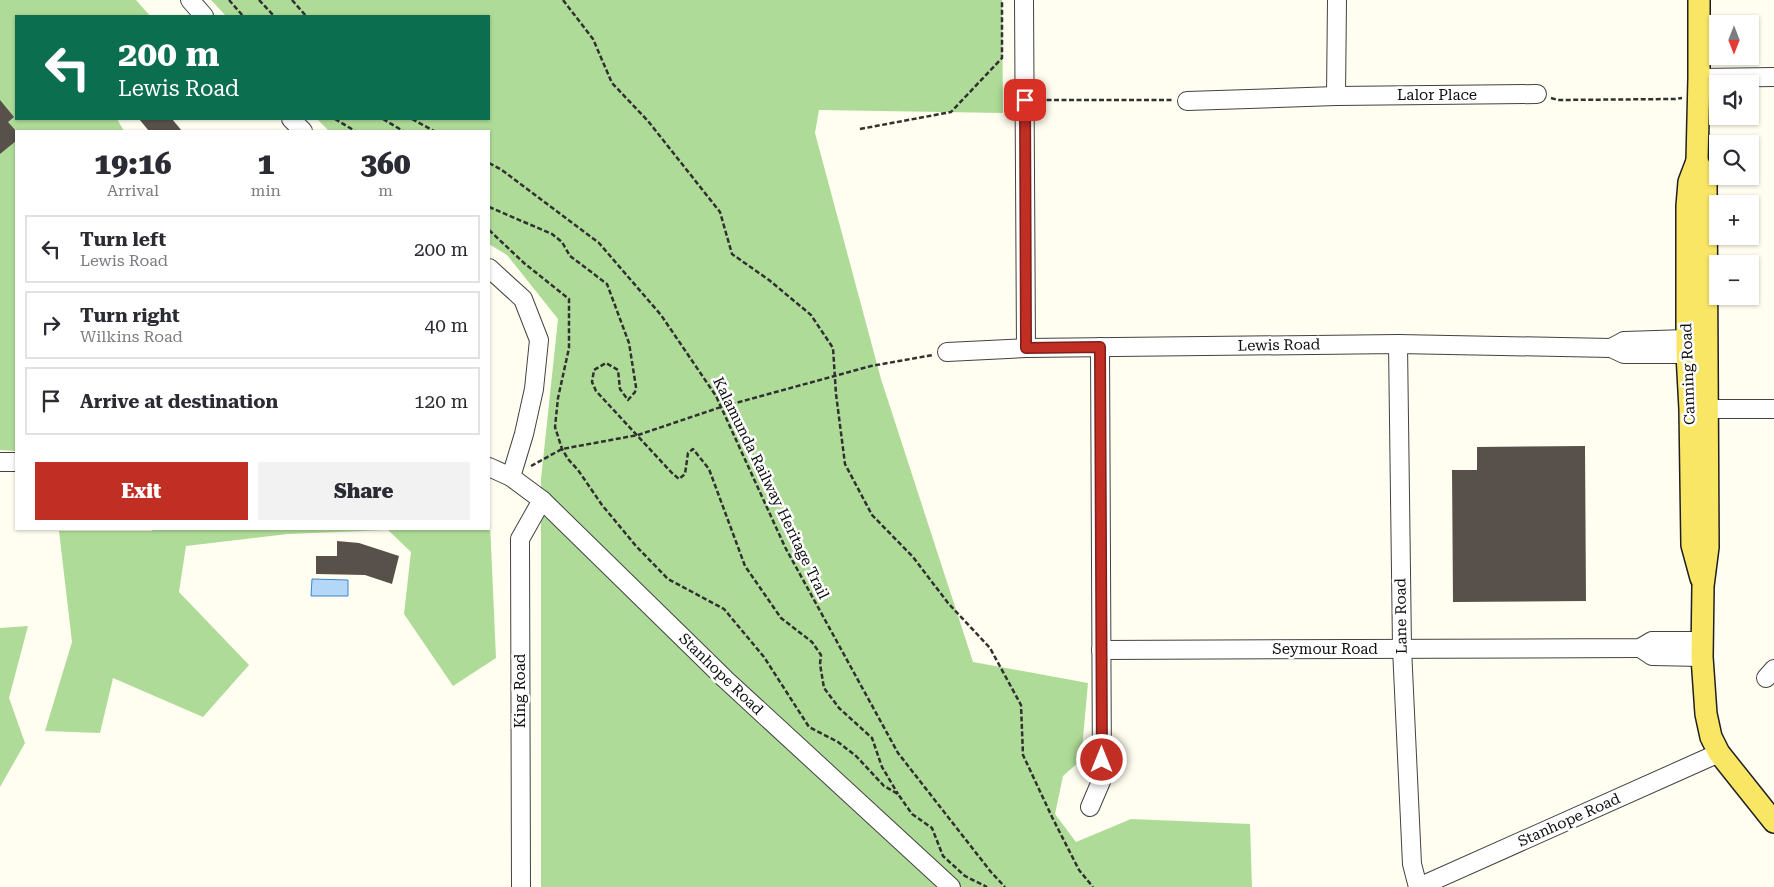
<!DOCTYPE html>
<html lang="en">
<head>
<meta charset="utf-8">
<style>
	:root { --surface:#fff; --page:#f2f2f3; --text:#2b2b33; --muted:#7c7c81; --line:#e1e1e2; --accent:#c12e24 }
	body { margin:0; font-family:"Roboto Serif",serif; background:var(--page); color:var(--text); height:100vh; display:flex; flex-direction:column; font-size:19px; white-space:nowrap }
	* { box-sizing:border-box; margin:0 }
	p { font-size:16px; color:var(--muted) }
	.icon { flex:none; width:28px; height:28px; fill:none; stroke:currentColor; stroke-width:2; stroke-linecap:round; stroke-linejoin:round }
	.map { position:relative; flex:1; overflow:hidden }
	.side { position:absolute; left:15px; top:130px; width:475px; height:400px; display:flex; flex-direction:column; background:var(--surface); border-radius:0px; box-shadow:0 1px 4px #0004 }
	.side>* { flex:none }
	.top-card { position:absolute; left:15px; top:15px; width:475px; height:105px; border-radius:0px; box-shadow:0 1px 4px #0004; background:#0b6e4f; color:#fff; overflow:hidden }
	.needle { width:32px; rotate:180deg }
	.buttons { position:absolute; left:1709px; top:15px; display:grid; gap:10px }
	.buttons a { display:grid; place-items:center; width:50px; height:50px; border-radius:0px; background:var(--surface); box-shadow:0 1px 4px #0004; font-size:25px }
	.pin { position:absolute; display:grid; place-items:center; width:42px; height:42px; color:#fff; margin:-21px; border-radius:10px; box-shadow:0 2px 8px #0006 }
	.me { position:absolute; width:55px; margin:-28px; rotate:0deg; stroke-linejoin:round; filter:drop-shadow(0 0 4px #0008) }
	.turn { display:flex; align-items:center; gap:18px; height:105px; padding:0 20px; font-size:22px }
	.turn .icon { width:65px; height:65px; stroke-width:2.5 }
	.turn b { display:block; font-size:35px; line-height:42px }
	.eta { display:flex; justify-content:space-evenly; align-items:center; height:85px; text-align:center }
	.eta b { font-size:30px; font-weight:800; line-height:35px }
	.primary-button { display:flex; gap:10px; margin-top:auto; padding:10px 20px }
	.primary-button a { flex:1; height:58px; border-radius:0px; background:var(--accent); color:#fff; font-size:20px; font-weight:800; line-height:58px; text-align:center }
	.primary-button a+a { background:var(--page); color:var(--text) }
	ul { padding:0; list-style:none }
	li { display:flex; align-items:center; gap:15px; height:68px; margin:0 10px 8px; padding:0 10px; border:2px solid var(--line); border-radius:0px }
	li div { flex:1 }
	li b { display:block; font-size:19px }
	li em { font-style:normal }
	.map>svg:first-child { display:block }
	.forest { fill:#afdb98 }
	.water { fill:#b4d7f7; stroke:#3a84cf }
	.building { fill:#58514b }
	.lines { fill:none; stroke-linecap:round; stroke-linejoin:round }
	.minor-casing { stroke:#424242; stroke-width:20 }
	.major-casing { stroke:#202020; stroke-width:24 }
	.path { stroke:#313131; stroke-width:2.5; stroke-dasharray:5 2.5; stroke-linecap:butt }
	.minor { stroke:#fff; stroke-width:18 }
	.major { stroke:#fae665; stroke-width:21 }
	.route-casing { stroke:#7d1e17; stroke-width:12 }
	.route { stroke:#c12e24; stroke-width:9 }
	.labels { text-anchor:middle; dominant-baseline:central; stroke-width:5; stroke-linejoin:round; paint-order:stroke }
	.street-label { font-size:15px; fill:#0f0f0f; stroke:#fff }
</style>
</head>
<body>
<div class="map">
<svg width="1774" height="887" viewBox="0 0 1774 887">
	<rect width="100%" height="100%" fill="#fffef0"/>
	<g class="forest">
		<path d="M 0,0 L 136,0 L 150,16 L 16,16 L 16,119 L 117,119 L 124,131 L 16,131 L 16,451 L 0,450 Z"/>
		<path d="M 211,0 L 1002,0 L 1003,113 L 819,110 L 815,133 L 881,379 L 973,662 L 1088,683 L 1081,760 L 1063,776 L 1055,814 L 1076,842 L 1131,819 L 1250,824 L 1252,887 L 541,887 L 541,479 L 558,319 L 507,255 L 489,244 L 489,131 L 329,131 L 317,119 L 489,119 L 489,16 L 226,16 Z"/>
		<path d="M 489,500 L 496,658 L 453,686 L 404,614 L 411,552 L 388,530 L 288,534 L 186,546 L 179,592 L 249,665 L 203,717 L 113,678 L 100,733 L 45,731 L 72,642 L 59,531 L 152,531 L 153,529 L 489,529 Z"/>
		<path d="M 28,626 L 9,698 L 25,743 L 0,787 L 0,628 Z"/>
	</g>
	<path class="water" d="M 312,579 L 348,580 L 348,596 L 311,596 Z"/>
	<g class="building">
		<path d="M 0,100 L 14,117 L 8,122 L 16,131 L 16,141 L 0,154 Z"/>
		<path d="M 139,119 L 172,119 L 182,131 L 149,131 Z"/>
		<path d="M 1585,446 L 1586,601 L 1453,602 L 1452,470 L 1477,470 L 1477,447 Z"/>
		<path d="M 337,541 L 359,543 L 399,556 L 392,584 L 365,575 L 316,574 L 316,556 L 337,556 Z"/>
	</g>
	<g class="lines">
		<g class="minor-casing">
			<g id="minor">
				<path d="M 190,0 L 204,16"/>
				<path d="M 1024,0 L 1026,348"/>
				<path d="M 1699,78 L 1774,77"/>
				<path d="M 1336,96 L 1337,0"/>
				<path d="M 1187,101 L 1336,96 L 1537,94"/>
				<path d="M 291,119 L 303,131"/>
				<path d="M 489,268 L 523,299 L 539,340 L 534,389 L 524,434 L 511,477"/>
				<path d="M 1398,344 L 1402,648 L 1412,864 L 1418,887"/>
				<path d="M 1611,348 L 1624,341 L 1687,339 L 1698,343"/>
				<path d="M 947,352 L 1026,348 L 1398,344 L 1611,348 L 1624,354 L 1687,354 L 1699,349"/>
				<path d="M 1695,409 L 1774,409"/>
				<path d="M 0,462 L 16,462"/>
				<path d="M 489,467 L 511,477 L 542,500 L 725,679 L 951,887"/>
				<path d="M 1640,648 L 1652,656 L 1702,657"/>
				<path d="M 1101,650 L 1640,648 L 1652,641 L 1702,641"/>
				<path d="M 1766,678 L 1774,669"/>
				<path d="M 1090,807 L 1102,779 L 1100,347"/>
				<path d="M 521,887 L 520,539 L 542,500"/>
				<path d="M 1419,887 L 1719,753"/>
			</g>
		</g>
		<g class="major-casing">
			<g id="major">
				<path d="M 1699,0 L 1699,78 L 1697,161 L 1689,182 L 1687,206 L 1687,354 L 1690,409 L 1692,545 L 1701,578"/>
				<path d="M 1697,161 L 1706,180 L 1708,547 L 1703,586 L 1702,657 L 1706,714 L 1711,737 L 1719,753 L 1774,822"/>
			</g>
		</g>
		<g class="path">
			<path d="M 229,0 L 243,16"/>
			<path d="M 259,0 L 274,16"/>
			<path d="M 292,0 L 306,16"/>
			<path d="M 563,0 L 593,39 L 612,83 L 648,121 L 720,212 L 732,254 L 769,280 L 811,315 L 833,348 L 836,394 L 845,464 L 872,515 L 913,557 L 948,603 L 990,648 L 1021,705 L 1023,755 L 1052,817 L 1079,870 L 1093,887"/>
			<path d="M 1551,98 L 1558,100 L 1675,99 L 1682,98"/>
			<path d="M 1039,100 L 1173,100"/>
			<path d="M 335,119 L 355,131"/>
			<path d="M 383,119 L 403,131"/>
			<path d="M 412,119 L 434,131"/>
			<path d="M 860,129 L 951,112 L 1002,58 L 1002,0"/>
			<path d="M 489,163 L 502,170 L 599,243 L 661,315 L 716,396 L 785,547 L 898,753 L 991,872 L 1005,887"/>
			<path d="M 489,207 L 552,234 L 562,242 L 570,256 L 607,284 L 629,343 L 636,387 L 635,392 L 628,400 L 620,389 L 618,370 L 606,363 L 594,370 L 592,382 L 596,391 L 672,473 L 679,479 L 685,474 L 688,453 L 693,449 L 709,469 L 745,566 L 781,618 L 812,642 L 821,655 L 820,664 L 824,688 L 839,708 L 872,738 L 882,767 L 898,794"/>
			<path d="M 489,230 L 524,263 L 569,299 L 569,348 L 558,398 L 555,427 L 562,449 L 568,459 L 578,470 L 602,505 L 636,546 L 668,579 L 724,609 L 764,657 L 809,727 L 838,742 L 856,756 L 884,786 L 898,794 L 912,814 L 932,828 L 943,856 L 965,876 L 987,887"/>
			<path d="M 531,466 L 562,449 L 638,435 L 721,407 L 871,366 L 933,355"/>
		</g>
		<use href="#minor" class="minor"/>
		<use href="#major" class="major"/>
	</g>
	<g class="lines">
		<g class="route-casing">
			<path id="route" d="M 1025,100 L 1026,348 L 1100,347 L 1102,760"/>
		</g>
		<use href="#route" class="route"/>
	</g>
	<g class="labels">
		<g class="street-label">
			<text x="1437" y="95">Lalor Place</text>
			<text transform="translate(1279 345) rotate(-1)">Lewis Road</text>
			<text transform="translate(1688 374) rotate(-92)">Canning Road</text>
			<text transform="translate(771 488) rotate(64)">Kalamunda Railway Heritage Trail</text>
			<text transform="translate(1401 616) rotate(-91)">Lane Road</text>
			<text x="1325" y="649">Seymour Road</text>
			<text transform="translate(721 674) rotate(44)">Stanhope Road</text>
			<text transform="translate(520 691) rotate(-90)">King Road</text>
			<text transform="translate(1569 820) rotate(-24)">Stanhope Road</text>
		</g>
	</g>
</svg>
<div class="buttons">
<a><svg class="needle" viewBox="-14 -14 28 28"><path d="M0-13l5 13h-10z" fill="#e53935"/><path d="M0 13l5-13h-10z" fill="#7c7c81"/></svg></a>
<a><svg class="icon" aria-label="sound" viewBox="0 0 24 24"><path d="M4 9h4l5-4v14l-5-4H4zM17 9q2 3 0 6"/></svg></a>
<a><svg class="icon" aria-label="search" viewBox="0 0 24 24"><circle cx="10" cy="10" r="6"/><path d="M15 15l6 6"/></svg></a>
<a>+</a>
<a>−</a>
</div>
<div class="pin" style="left:1025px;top:100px;background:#d93025"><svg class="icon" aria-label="arrive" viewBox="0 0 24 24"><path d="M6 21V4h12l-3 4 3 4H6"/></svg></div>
<svg class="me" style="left:1102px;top:760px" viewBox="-20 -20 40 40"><circle r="17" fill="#c12e24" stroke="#fff" stroke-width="3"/><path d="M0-11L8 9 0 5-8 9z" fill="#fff"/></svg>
<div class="top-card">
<div class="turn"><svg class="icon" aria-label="left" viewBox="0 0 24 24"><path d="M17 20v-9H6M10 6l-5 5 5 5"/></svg><div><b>200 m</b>Lewis Road</div></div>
</div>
<section class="side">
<div class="eta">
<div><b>19:16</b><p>Arrival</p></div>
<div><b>1</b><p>min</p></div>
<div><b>360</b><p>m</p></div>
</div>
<ul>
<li><svg class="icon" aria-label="left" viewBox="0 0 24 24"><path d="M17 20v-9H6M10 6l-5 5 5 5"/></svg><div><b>Turn left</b><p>Lewis Road</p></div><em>200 m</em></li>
<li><svg class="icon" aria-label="right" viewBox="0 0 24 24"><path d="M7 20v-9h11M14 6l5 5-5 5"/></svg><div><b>Turn right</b><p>Wilkins Road</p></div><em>40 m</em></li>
<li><svg class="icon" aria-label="arrive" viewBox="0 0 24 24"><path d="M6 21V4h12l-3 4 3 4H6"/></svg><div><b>Arrive at destination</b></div><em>120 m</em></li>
</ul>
<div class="primary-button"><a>Exit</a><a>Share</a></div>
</section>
</div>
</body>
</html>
